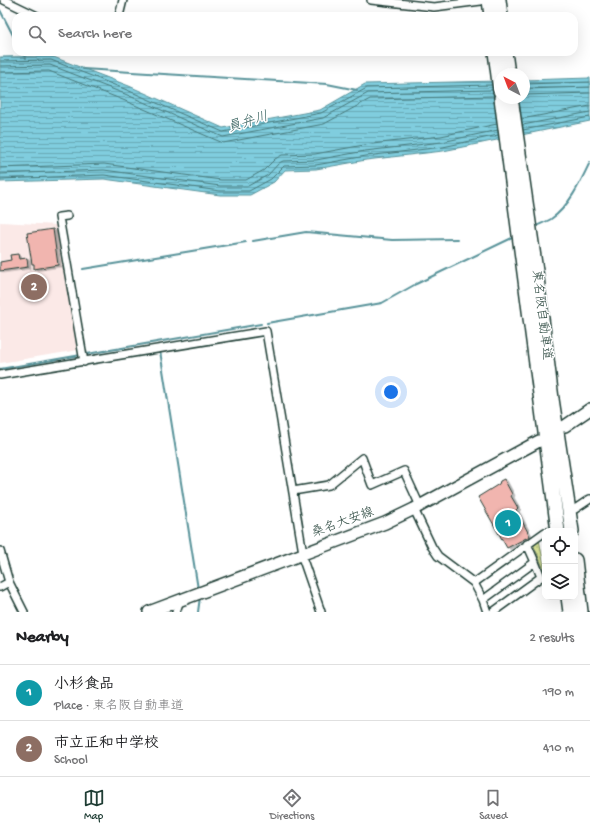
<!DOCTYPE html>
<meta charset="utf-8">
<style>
:root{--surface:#fff;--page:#f2f2f2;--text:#202124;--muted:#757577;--line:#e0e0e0;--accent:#1f3d34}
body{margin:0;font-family:"Gochi Hand","Klee One",sans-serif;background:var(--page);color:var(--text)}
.controls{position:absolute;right:12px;bottom:12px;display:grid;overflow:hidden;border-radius:8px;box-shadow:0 4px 16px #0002}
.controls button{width:36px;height:36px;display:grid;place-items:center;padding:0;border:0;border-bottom:1px solid var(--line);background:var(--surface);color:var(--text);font:20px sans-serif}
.compass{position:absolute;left:494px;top:68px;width:36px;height:36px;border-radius:50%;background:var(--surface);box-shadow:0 4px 16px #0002;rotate:318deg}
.you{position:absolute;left:391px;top:392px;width:14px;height:14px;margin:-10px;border:3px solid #fff;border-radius:50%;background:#1a73e8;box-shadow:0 0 0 6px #1a73e833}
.badge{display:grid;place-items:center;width:26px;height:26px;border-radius:50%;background:var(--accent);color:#fff;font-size:13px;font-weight:700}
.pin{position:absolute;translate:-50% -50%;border:2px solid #fff;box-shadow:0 1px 4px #0006}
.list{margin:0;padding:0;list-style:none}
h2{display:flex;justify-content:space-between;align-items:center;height:52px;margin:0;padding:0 16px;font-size:17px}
h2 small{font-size:13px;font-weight:400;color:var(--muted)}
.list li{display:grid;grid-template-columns:26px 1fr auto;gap:12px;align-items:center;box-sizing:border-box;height:56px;padding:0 16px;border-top:1px solid var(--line)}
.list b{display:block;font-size:15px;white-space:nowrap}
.list p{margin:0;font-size:13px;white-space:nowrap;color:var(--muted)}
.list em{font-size:13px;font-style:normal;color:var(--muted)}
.icon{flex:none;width:22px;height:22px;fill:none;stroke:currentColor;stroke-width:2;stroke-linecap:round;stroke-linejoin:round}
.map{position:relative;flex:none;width:590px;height:612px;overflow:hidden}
.search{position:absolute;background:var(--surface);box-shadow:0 4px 16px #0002;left:12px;right:12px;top:12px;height:44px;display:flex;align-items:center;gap:10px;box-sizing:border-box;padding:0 14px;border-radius:12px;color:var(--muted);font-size:15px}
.sheet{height:164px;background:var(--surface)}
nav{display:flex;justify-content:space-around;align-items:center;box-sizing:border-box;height:56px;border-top:1px solid var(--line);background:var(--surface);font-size:11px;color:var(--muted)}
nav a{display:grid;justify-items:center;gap:2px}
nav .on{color:var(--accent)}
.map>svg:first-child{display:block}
</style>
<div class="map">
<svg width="590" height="612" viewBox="0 0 590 612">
<defs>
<pattern id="grass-dots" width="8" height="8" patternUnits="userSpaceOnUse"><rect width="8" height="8" fill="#d8e396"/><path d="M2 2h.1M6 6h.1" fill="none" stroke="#b9c482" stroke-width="1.8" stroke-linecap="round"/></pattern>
<pattern id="water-rules" width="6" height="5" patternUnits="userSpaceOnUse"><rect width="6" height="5" fill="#80cdde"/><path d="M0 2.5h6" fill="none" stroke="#68a8b5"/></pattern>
<filter id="shadow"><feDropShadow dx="3" dy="1.5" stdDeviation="0" flood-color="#0004"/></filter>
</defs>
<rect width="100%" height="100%" fill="#fff"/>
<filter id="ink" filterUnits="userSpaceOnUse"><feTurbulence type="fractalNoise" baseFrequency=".025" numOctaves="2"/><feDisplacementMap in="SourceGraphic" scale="8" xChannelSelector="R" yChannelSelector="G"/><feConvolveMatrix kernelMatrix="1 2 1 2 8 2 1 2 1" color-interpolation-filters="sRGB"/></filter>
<g filter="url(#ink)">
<path fill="#fbe9e7" d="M0,222L57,225L79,350L0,363Z"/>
<path fill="url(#grass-dots)" stroke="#7c9065" d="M539,539L545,572L533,544Z"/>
<path fill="url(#water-rules)" stroke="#59939a" d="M51,56L129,86L223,128L320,110L365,84L500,81V98H524V80L590,78V121L443,151L366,160L316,169L285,170L274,182L250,195H220L104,179L0,182V57Z"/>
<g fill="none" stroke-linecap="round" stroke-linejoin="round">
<path stroke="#467778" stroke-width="1" d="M0,61L51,60L127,90L223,132L321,113L367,88L492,85
M0,66L50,65L125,94L223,137L323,118L368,93L492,90
M0,72L49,71L123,100L223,143L324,124L370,99L494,96
M524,84L590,82
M524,89L590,87
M524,95L590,93
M522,119L590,106
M523,125L590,112
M523,130L590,117
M0,168L104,164L221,180H246L264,170L275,159L282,155L315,154L364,145L441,136L497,124
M0,174L104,170L220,186H248L268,175L279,163L283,161L316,160L365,151L442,142L498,130
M0,179L104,175L220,191H249L271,179L284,166L316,165L366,156L443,147L498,135"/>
<path stroke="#59939a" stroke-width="2" d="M0,10L16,41
M23,52L26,58
M83,69L327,84L357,90
M534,227C540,224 546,222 551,219C569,207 581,181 590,162
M253,241L306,232L392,240L457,239
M83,269L246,242
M267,323L382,303L416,284L514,237
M160,351L198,589
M0,369L261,324
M198,612L200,597"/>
</g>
<path fill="#f1b5af" stroke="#1f3d34" filter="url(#shadow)" d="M53,229L58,265L34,269V264H32L27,233Z
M18,254L19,259L27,258L28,267L0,271V262L11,260L10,255Z
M504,479L512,494L511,496L518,508L516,510L530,536L507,548L478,497L499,484L500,481Z"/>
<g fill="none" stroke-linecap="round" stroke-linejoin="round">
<path stroke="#d2d8d6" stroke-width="7" stroke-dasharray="7 3.5" stroke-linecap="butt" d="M548,530L557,523"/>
<defs>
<path id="street" d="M4,0L37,16
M371,0L434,7L481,1
M119,16L123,0
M67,216L59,217L84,362
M0,375L266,331L303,553
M293,491L329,485L362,458L372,485L404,471L420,506
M414,509L432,547L438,556L474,583L483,600L487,612
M575,509L590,499
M0,551L9,582L24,612
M301,554L321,612
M474,583L545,532
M0,587L9,582
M483,600L535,562L527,544
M176,612L180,600
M493,612L541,577L535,562"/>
<path id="primary" d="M565,426L590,409
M149,612L385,523L414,509L539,441"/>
<path id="highway" d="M489,0L491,16
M499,0L501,16
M495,52L500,91
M505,52L508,74
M501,98L558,531
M511,98L537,278L552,399L572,531
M575,560L581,612
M568,597L570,612"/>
</defs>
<use href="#street" stroke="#1f3d34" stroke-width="10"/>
<use href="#primary" stroke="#1f3d34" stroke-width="14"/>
<use href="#highway" stroke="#1f3d34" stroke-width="16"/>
<use href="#street" stroke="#fff" stroke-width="7"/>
<use href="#primary" stroke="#fff" stroke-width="11"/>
<use href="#highway" stroke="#fff" stroke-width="13"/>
</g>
</g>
<g text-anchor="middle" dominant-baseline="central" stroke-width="3" stroke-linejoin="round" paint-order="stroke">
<g font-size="13" fill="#1f3d34" stroke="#fff">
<text transform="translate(541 315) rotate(83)">東名阪自動車道</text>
<text transform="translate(343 523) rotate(-20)">桑名大安線</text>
</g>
<g font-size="14" font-style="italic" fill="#37615e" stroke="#fff">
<text transform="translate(248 123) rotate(-17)">員弁川</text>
</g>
</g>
</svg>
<div class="controls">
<button><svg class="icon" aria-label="locate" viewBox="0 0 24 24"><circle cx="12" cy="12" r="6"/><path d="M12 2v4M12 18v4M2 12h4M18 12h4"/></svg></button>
<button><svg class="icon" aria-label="layers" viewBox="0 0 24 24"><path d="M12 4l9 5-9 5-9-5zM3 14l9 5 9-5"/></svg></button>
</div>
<svg class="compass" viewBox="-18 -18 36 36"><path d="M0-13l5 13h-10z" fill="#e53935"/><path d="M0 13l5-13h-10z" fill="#757577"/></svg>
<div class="you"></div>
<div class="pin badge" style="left:508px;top:523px;background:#0f9aa8">1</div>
<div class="pin badge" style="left:34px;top:287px;background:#8d6e63">2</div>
<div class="search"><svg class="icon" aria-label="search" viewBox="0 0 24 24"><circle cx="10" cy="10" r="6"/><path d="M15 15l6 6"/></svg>Search here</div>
</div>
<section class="sheet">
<h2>Nearby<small>2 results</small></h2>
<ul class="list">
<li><span class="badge" style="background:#0f9aa8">1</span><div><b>小杉食品</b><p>Place · 東名阪自動車道</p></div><em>190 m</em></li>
<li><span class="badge" style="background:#8d6e63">2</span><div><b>市立正和中学校</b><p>School</p></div><em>410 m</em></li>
</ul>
</section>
<nav>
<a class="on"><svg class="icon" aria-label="map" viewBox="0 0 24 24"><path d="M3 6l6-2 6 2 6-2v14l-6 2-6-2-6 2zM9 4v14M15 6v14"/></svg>Map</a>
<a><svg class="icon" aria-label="directions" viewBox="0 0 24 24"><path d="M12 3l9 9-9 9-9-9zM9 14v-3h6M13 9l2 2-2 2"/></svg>Directions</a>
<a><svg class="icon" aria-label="saved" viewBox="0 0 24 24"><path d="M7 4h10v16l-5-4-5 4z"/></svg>Saved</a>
</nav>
